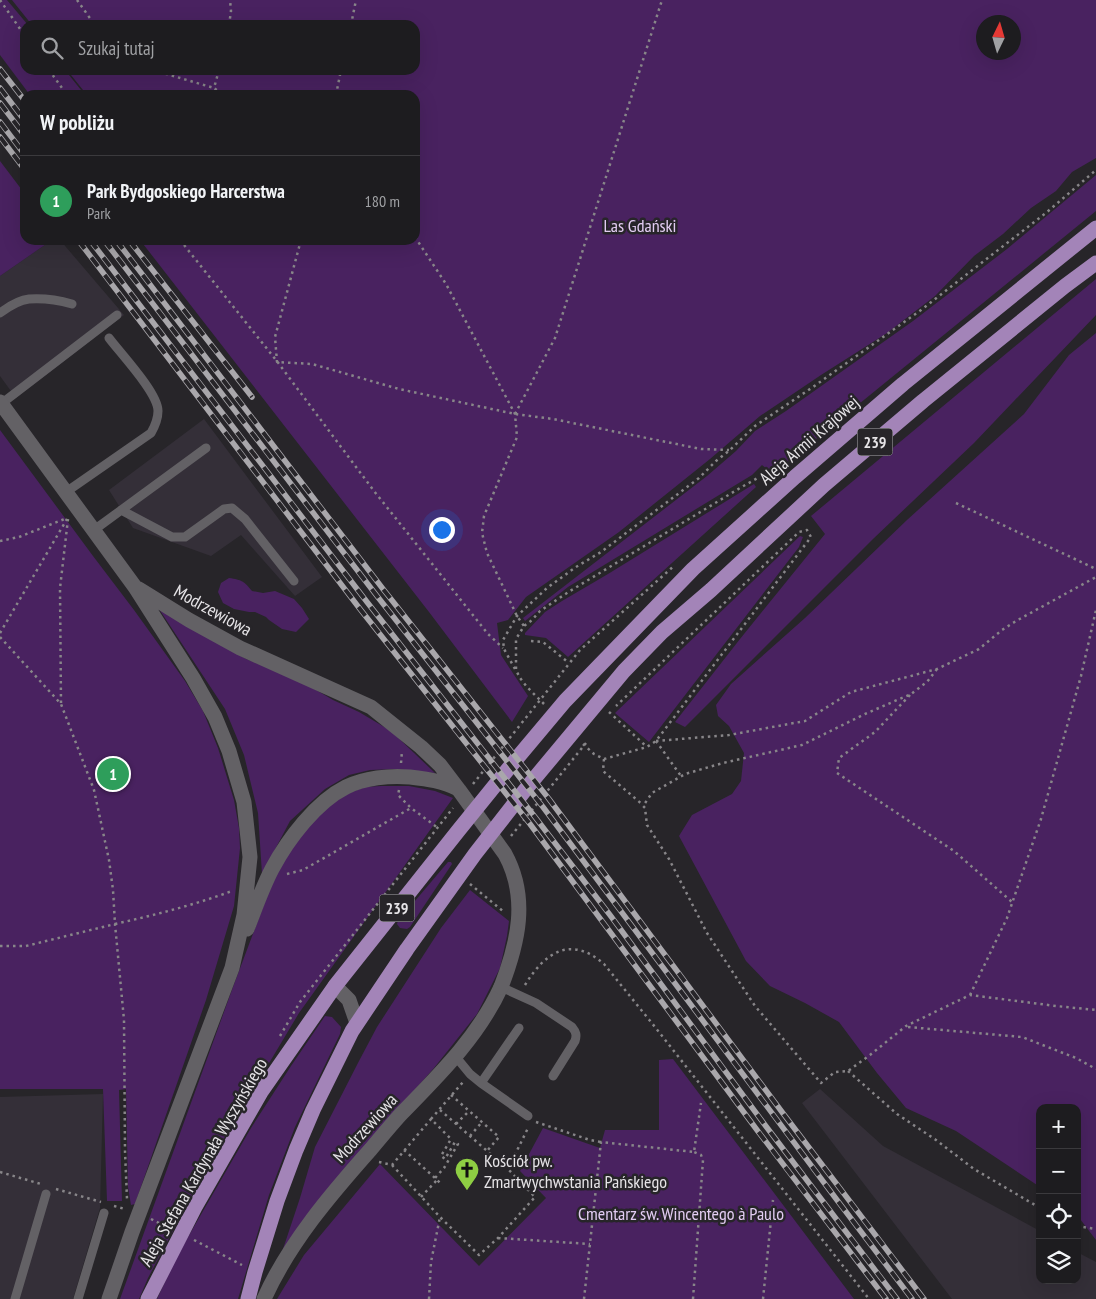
<!DOCTYPE html>
<html lang="pl">
<meta charset="utf-8">
<style>
:root{--surface:#1d1c1f;--page:#2a292c;--text:#f1f3f6;--muted:#a0a1a4;--line:#3b3a3d;--accent:#db2777}
body{margin:0;font-family:"PT Sans Narrow",sans-serif;background:var(--page);color:var(--text)}
.controls{position:absolute;right:15px;bottom:15px;display:grid;overflow:hidden;border-radius:10px;box-shadow:0 5px 20px #0002}
.controls button{width:45px;height:45px;display:grid;place-items:center;padding:0;border:0;border-bottom:1px solid var(--line);background:var(--surface);color:var(--text);font:25px sans-serif}
.compass{position:absolute;left:976px;top:15px;width:45px;height:45px;border-radius:50%;background:var(--surface);box-shadow:0 5px 20px #0002;rotate:5deg}
.you{position:absolute;left:441px;top:529px;width:18px;height:18px;margin:-12px;border:4px solid #fff;border-radius:50%;background:#1a73e8;box-shadow:0 0 0 8px #1a73e833}
.badge{display:grid;place-items:center;width:32px;height:32px;border-radius:50%;background:var(--accent);color:#fff;font-size:16px;font-weight:700}
.pin{position:absolute;translate:-50% -50%;border:2px solid #fff;box-shadow:0 1px 5px #0006}
.list{margin:0;padding:0;list-style:none}
h2{display:flex;justify-content:space-between;align-items:center;height:65px;margin:0;padding:0 20px;font-size:21px}
h2 small{font-size:16px;font-weight:400;color:var(--muted)}
.list li{display:grid;grid-template-columns:32px 1fr auto;gap:15px;align-items:center;box-sizing:border-box;height:90px;padding:0 20px;border-top:1px solid var(--line)}
.list b{display:block;font-size:19px;white-space:nowrap}
.list p{margin:0;font-size:16px;white-space:nowrap;color:var(--muted)}
.list em{font-size:16px;font-style:normal;color:var(--muted)}
.icon{flex:none;width:28px;height:28px;fill:none;stroke:currentColor;stroke-width:2;stroke-linecap:round;stroke-linejoin:round}
.map{position:relative;flex:none;width:1096px;height:1299px;overflow:hidden}
.search{position:absolute;background:var(--surface);box-shadow:0 5px 20px #0002;left:20px;top:20px;width:400px;height:55px;display:flex;align-items:center;gap:12px;box-sizing:border-box;padding:0 18px;border-radius:15px;color:var(--muted);font-size:19px}
.panel{position:absolute;background:var(--surface);box-shadow:0 5px 20px #0002;left:20px;top:90px;width:400px;height:155px;border-radius:15px}
.map>svg:first-child{display:block}
</style>
<div class="map">
<svg width="1096" height="1299" viewBox="0 0 1096 1299">
<rect width="100%" height="100%" fill="#272529"/>
<path fill="#342f38" d="M52,240H60L124,315L16,398L0,376V276Z
M204,419L322,577L295,596L241,535L211,556L133,528L109,490Z
M820,1089L883,1146L1040,1231V1280H1077V1252L1096,1262V1299H952L802,1103Z
M103,1094L100,1208L73,1299H0V1097Z"/>
<path fill="#492260" fill-rule="evenodd" d="M0,0H7L28,25H25V70H65L85,95H30L0,55Z
M12,0H1096V158L1072,172L1056,191L1031,208L1003,234L974,256L935,296L887,333L821,375L760,416L710,459L619,532L526,597L508,620L497,623L501,655L528,696L512,722L429,612L140,240H415V95H87L67,70H415V25H32ZM984,22H1014V52H984Z
M0,161L25,194V240H52L0,276Z
M1096,175V211L773,474L762,465L752,475L568,587L525,621L523,618L707,476L736,451L755,431L786,411L913,321L1007,249Z
M1096,279V315L974,443L873,539L685,727L675,722L740,639L825,534L811,516Z
M1096,333V1240L1077,1215V1108H1040V1187L956,1131L906,1108L877,1073L839,1022L805,1003L770,986L746,961L679,836L692,815L732,794L741,781L744,753L729,726L718,716L716,705L731,684L805,618L907,520L1024,414L1069,355Z
M0,430L93,556L134,610L185,681L203,711L218,748L234,800L239,828L240,848L234,906L206,1000L135,1204L131,1205L128,1187L126,1089L119,1090L122,1201H107L103,1089H0Z
M754,484L756,487L568,657L546,638L525,635V633L545,612L562,601L608,574Z
M800,536L803,537L799,547L649,742L615,713Z
M229,578C242,580 244,581 252,591L263,593L275,591L294,599L302,608L309,619L296,632L282,629L269,620L266,617L255,612H249L234,609L223,603L218,592L221,583Z
M159,609L246,659L296,678L333,700L359,712L391,731L435,773L396,769L370,770L349,775L325,789L290,821L262,874L258,813L244,755L225,709Z
M381,786H409L435,791L453,798L299,1013L208,1165L148,1278L139,1299H120L233,987L277,870L312,821L336,801L349,793L365,787Z
M448,862H451L452,864L410,927L407,929L400,928L397,924L398,921Z
M470,890L509,921L507,936L500,968L477,1014L434,1068L368,1143L281,1255L300,1198L315,1147L359,1061L377,1027L441,928Z
M325,1016L332,1017L341,1027L340,1034L295,1127L269,1195L238,1299H157L177,1256L251,1128L291,1066Z
M673,1059L854,1299H277L304,1255L380,1164L479,1266L546,1198L520,1171L543,1128L600,1148L605,1130H659V1060Z"/>
<g fill="none" stroke-linecap="round" stroke-linejoin="round">
<path stroke="#888689" stroke-width="2.5" stroke-dasharray="2.5 4" stroke-linecap="butt" d="M0,0L25,36
M77,0L92,21L97,25
M229,25L231,11L230,0
M351,25L356,0
M49,70L67,95
M153,70L214,88
M219,70L214,88L224,95
M336,95L341,70
M415,237L446,284L515,414L517,437L484,516L482,533L487,553L517,616L524,626
M180,240L276,360L374,491L488,634L503,648
M301,240L275,337L277,362L312,364L399,389L515,414L553,419L701,449L729,450
M515,414L555,338L662,0
M956,503L1096,569
M0,541L19,537L67,518
M0,633L67,519
M0,637L61,704L94,790L109,860L113,890L115,924C155,915 194,905 232,891
M531,641L543,642L569,663
M515,669L504,649L503,640L517,616L547,588L576,567L601,552L699,478L716,461L730,450L755,426L813,387L921,310L1047,212L1096,170
M937,669L927,682L911,694L865,714L802,745L723,763L685,774L652,793L643,806L645,808L647,825L669,859L707,933L755,1006L821,1083L835,1072L848,1071L870,1055L906,1026L970,995L1056,1006L1096,1010
M910,695L875,732L839,758L837,773L954,851L1012,902
M61,703L60,588L68,519
M544,704L527,687L520,678L516,670V639L524,626L532,620L540,611L570,591L740,488L761,476L767,481
M609,712L647,747
M656,741L729,735L805,721L851,692L937,669L979,649L1002,630L1016,621L1096,577
M656,741L681,776
M583,744L594,754L604,759L647,747L656,741L811,537L807,530L799,532L616,706
M604,759L603,771L643,805
M401,763L402,751
M473,784L580,650L675,565
M399,790L398,795L411,808L438,828
M511,836L586,743
M287,874L303,870L411,808
M470,884L504,912
M0,946H26L115,924L124,1020L125,1151L127,1199
M525,985C545,952 571,935 604,964L655,1027L869,1299
M970,995L1007,918L1041,819L1081,676L1096,610
M908,1027L1022,1037L1076,1058L1096,1069
M280,1036L300,1002L453,808
M848,1071L897,1114L936,1140L974,1169L1040,1208
M451,1095L499,1137L487,1151
M440,1110L508,1169
M431,1119L463,1082
M536,1122L590,1140L601,1142
M456,1124L469,1111
M470,1136L482,1122
M404,1150L435,1178
M379,1162L392,1165L431,1119L451,1139L441,1156L445,1159L455,1142L458,1144L444,1168L435,1178L440,1183
M392,1165L440,1217L479,1255L498,1238L535,1197L508,1169L528,1128
M0,1172L41,1184
M56,1189L101,1202
M421,1197L437,1180
M114,1206L125,1209
M151,1219L169,1228
M1077,1226L1096,1229
M498,1238L590,1244
M194,1240L242,1265
M429,1299L431,1262L440,1217
M584,1299L601,1142L694,1152L701,1103
M693,1299L703,1160L701,1155L694,1152
M763,1299L773,1200"/>
<path stroke="#636165" stroke-width="9" d="M0,313C8,307 19,300 29,299C43,298 58,300 72,304
M1,404L117,315
M66,492L151,433C155,426 158,419 158,411C158,393 121,354 109,338
M121,510L172,537H185L224,509L232,508L245,519L294,581
M94,530L206,448
M501,987L536,1003L572,1027C576,1032 577,1035 575,1041L553,1076
M456,1057L470,1074L481,1083L519,1028
M481,1083L528,1116
M15,1299L46,1194
M78,1299L104,1213"/>
<path stroke="#636165" stroke-width="15" d="M335,986L349,1000L357,1023
M264,1299C289,1243 331,1194 371,1149C381,1137 391,1125 401,1114C439,1075 478,1037 501,987"/>
<path stroke="#636165" stroke-width="15" d="M0,402L135,587L193,678L215,717L229,751L244,802L250,857L244,915L232,968L132,1232L109,1299
M139,589L189,620L240,648L371,707L421,747L440,765L459,790L505,854C529,898 518,943 501,987
M247,929C255,909 262,888 272,869C288,839 316,802 346,787C364,778 390,775 410,777C427,779 443,781 458,789"/>
<path stroke="#a384b8" stroke-width="15" d="M148,1299L195,1207L261,1092L335,986L458,831L513,763L565,701L693,569L795,477L903,384L1096,228
M248,1299L255,1272L277,1201L296,1150L313,1110L352,1031L407,949L475,854L529,785L624,671L662,632L711,590L824,485L923,401L1065,286L1096,263"/>
<defs>
<path id="rail" d="M0,69L25,101
M0,88L25,121
M0,103L25,136
M0,122L25,155
M0,137L25,170
M78,240L360,609L530,824L757,1130L886,1299
M90,240L367,602L535,817L610,915L765,1125L897,1299
M104,240L377,596L543,807L837,1200L912,1299
M116,240L383,589L549,799L782,1112L924,1299
M129,240L252,397"/>
</defs>
<use href="#rail" stroke="#a9a7ab" stroke-width="5.5"/>
<use href="#rail" stroke="#272529" stroke-width="4" stroke-dasharray="11" stroke-linecap="butt"/>
</g>
<defs>
<symbol id="church-pin" viewBox="-11 -11 22 30"><path d="M0 17L-7.5 6A9.5 9.5 0 1 1 7.5 6Z" fill="#8ece43" stroke="#272529"/><path d="M-1.2-6h2.4v3.5h3.3v2.4h-3.3V6h-2.4V-.1h-3.3v-2.4h3.3Z" fill="#111"/></symbol>
</defs>
<g fill-rule="evenodd">
<use href="#church-pin" x="453" y="1156" width="28" height="38"/>
</g>
<g text-anchor="middle" dominant-baseline="central" stroke-width="5" stroke-linejoin="round" paint-order="stroke">
<g fill="#272529" stroke="#adabae" stroke-width="1">
<rect x="857.5" y="428.5" width="35" height="27" rx="4"/>
<rect x="379.5" y="894.5" width="35" height="27" rx="4"/>
</g>
<g font-size="16" font-weight="bold" fill="#e6e4e7">
<text x="875" y="442">239</text>
<text x="397" y="908">239</text>
</g>
<g font-size="18" fill="#e2ccf2" stroke="#272529">
<text x="640" y="225">Las Gdański</text>
<text x="681" y="1213">Cmentarz św. Wincentego à Paulo</text>
</g>
<g font-size="18" fill="#e6e4e7" stroke="#272529">
<text transform="translate(809 440) rotate(-41)">Aleja Armii Krajowej</text>
<text transform="translate(213 610) rotate(29)">Modrzewiowa</text>
<text transform="translate(365 1128) rotate(-48)">Modrzewiowa</text>
<text transform="translate(203 1162) rotate(-60)">Aleja Stefana Kardynała Wyszyńskiego</text>
</g>
<g font-size="18" fill="#e6e4e7" stroke="#272529" text-anchor="start">
<text x="484" y="1160">Kościół pw.<tspan x="484" dy="21">Zmartwychwstania Pańskiego</tspan></text>
</g>
</g>
</svg>
<div class="controls">
<button>+</button>
<button>−</button>
<button><svg class="icon" aria-label="locate" viewBox="0 0 24 24"><circle cx="12" cy="12" r="6"/><path d="M12 2v4M12 18v4M2 12h4M18 12h4"/></svg></button>
<button><svg class="icon" aria-label="layers" viewBox="0 0 24 24"><path d="M12 4l9 5-9 5-9-5zM3 14l9 5 9-5"/></svg></button>
</div>
<svg class="compass" viewBox="-18 -18 36 36"><path d="M0-13l5 13h-10z" fill="#e53935"/><path d="M0 13l5-13h-10z" fill="#a0a1a4"/></svg>
<div class="you"></div>
<div class="pin badge" style="left:113px;top:774px;background:#2e9e5b">1</div>
<div class="search"><svg class="icon" aria-label="search" viewBox="0 0 24 24"><circle cx="10" cy="10" r="6"/><path d="M15 15l6 6"/></svg>Szukaj tutaj</div>
<section class="panel">
<h2>W pobliżu<small></small></h2>
<ul class="list">
<li><span class="badge" style="background:#2e9e5b">1</span><div><b>Park Bydgoskiego Harcerstwa</b><p>Park</p></div><em>180 m</em></li>
</ul>
</section>
</div>
